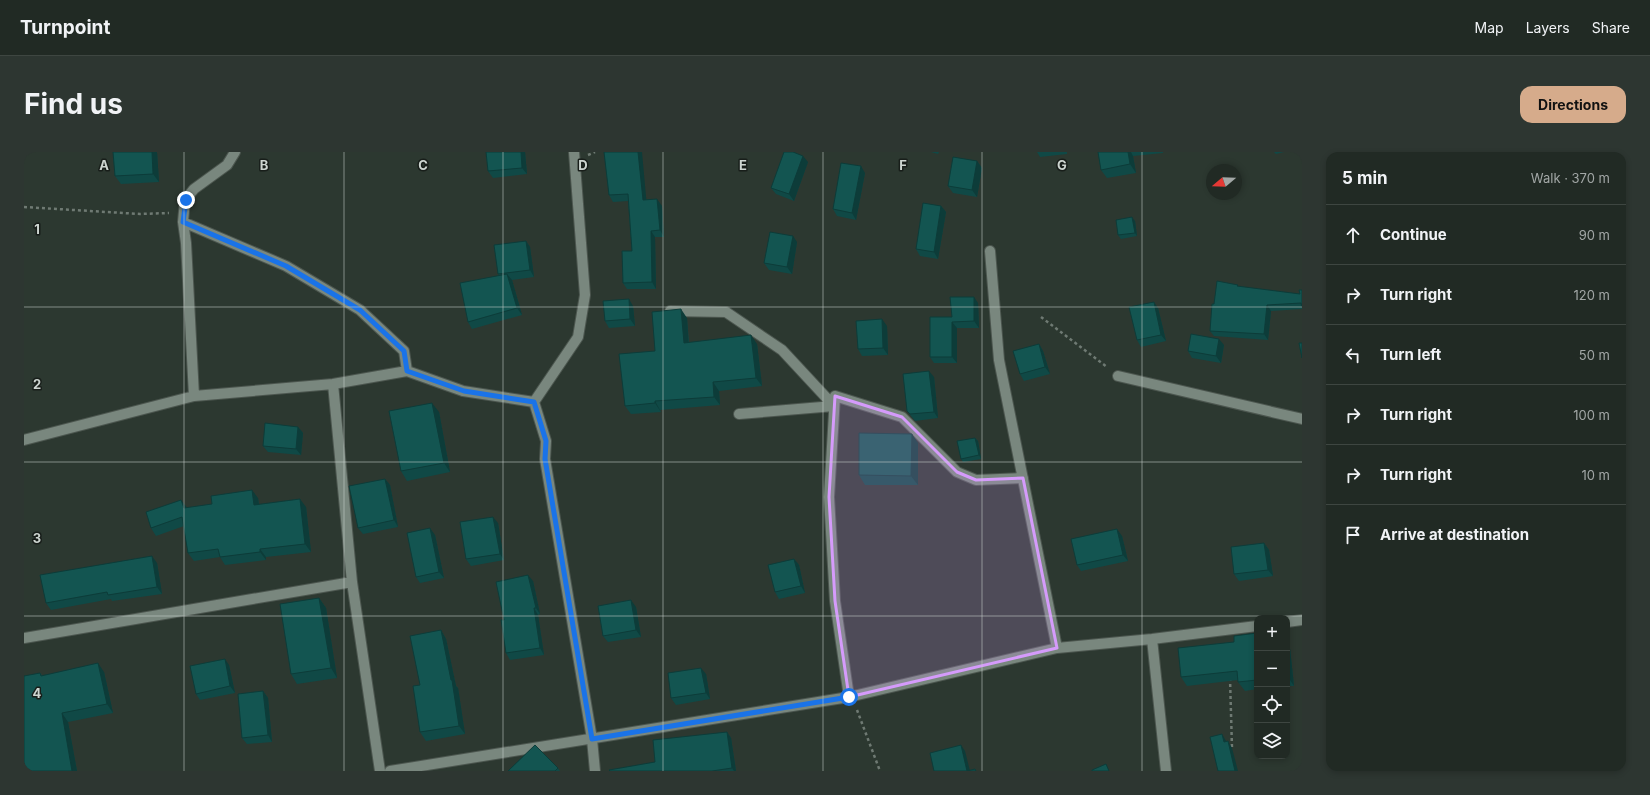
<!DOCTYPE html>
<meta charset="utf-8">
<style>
:root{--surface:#212a24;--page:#2d3631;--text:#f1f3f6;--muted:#a2a7a6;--line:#3e4641;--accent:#d6ab8b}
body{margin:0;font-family:Inter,sans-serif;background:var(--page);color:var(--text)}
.controls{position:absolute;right:12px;bottom:12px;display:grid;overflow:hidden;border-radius:8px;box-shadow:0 2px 6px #0003}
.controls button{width:36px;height:36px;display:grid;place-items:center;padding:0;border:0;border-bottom:1px solid var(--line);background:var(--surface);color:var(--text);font:20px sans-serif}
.compass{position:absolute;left:1182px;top:12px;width:36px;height:36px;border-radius:50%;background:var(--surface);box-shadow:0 2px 6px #0003;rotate:251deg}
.stop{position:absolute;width:12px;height:12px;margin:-9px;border:3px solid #1a73e8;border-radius:50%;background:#fff}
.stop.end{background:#1a73e8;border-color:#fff;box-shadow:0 1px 4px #0008}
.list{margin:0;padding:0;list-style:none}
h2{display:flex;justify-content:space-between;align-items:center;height:52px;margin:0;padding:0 16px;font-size:17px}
h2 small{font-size:13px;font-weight:400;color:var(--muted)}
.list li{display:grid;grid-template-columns:26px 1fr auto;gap:12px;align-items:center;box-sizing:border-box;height:60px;padding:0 16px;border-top:1px solid var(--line)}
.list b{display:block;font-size:15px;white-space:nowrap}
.list em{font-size:13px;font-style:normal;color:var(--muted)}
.icon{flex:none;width:22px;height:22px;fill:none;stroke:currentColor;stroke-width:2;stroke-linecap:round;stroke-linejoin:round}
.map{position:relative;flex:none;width:1278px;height:619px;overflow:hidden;border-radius:12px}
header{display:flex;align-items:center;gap:24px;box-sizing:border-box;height:56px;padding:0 20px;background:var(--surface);border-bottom:1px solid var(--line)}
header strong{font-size:19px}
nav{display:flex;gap:22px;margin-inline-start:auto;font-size:14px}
.intro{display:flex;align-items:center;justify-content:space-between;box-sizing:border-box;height:96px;padding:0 24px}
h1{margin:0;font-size:28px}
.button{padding:10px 18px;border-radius:12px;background:var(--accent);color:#111;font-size:14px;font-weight:700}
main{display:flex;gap:24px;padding:0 24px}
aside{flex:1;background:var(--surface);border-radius:12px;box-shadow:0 2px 6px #0003}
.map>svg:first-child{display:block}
</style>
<header>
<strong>Turnpoint</strong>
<nav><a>Map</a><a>Layers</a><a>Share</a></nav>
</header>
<div class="intro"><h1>Find us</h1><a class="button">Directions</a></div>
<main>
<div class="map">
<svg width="1278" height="619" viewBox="0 0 1278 619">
<rect width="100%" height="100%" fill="#2c3830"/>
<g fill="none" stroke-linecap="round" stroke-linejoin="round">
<defs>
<path id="street" d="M550,0L561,143L554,185L510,250L522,289L521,307L568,587L571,619
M159,70L262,114L336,158L380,199L383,219
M966,99L975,208L1033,496
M646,159L702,160L758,198L810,254
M1094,224L1278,267
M309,232L328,430L356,619
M170,244L162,91L159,70L161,48L170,37L203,13L211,0
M715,262L810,254
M0,288L170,244L309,232L383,219L439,239L510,250
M1263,470L1278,468
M0,486L328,430
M1128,487L1142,619
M825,545L811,449L805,345L811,244L878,265L933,320L952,328L999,326
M366,619L825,545L1033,496L1128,487L1233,474"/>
</defs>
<use href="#street" stroke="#4c564f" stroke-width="12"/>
<path stroke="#6f7a73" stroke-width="2.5" stroke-dasharray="3 3" stroke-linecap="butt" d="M564,3L571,0
M0,55L116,62L145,61
M1017,165L1083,215
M1206,526L1208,596
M833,558L856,619"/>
<use href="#street" stroke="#79877e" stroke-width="10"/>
</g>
<path fill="#104946" d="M89,0H133L135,30L97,32L91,24Z
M501,0L503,22L469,26L464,19Z
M580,0L623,48L638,54L640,85H631L632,137H603L599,131L608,99L604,49L589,50L585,43Z
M907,0H915L914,2Z
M1013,0H1043V2L1016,5Z
M1074,0H1139V1L1109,4L1112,21L1083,26L1077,18Z
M1250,0H1260L1252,2Z
M953,9L958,16L953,45L929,41L924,34Z
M784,10L770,49L752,42L747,36Z
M841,21L832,68L813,64L809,57Z
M917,54L922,60L914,107L896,104L892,97Z
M1111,69L1113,84L1097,87L1094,83Z
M502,89L506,95L510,125L488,128L498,163L448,177L444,170L475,123L474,122Z
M773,90L768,122L745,118L740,111Z
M1215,135L1276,142L1278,138V157L1247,159L1244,188L1190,184L1186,179Z
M954,151L955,176H933V211H910L906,205L928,165Z
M609,154L611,174L585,176L581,169Z
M1134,156L1142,189L1117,195L1113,188Z
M663,166L665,190L733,192L738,234L695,239L696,253L636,258L637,260L607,262L601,254L631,199Z
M863,174L864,203L838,204L834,197Z
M1015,192L1019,199L1026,222L1000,229L996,222Z
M1200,193L1197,211L1168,206L1164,199Z
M910,225L914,266L891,269L883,259Z
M415,260L426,320L383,329L377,319Z
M274,275L279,281L277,303L244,300L239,294Z
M951,286L954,289L957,307L939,310L937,307Z
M894,291V333H841L835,323Z
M361,327L366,333L374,375L339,382L334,376Z
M234,346L235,352L282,355L287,400L242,405V408L201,413L196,405L170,409L164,401L160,374L132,384L127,376L157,348L163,356Z
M474,371L480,408L447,414L442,407Z
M411,383L420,426L396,431L392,425Z
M1098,384L1104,409L1057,419L1053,413Z
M1240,391L1245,398L1249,424L1215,429L1210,422Z
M770,407L775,413L781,441L755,447L751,440Z
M133,411L138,442L88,449L87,447L27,458L22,451Z
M509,429L516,462L514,463L520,503L486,508L482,501L480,468Z
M295,446L302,456L313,526L273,532L267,522Z
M612,455L617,485L584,490L579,484Z
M417,478L422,487L432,534L434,536L441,582L402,589L396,580V533Z
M1233,481V537L1221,539L1214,530V528L1163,534L1157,525L1210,490Z
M1263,485L1265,487L1270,534H1263Z
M205,513L211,541L176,548L172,542Z
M80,520L89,561L44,570L53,619H0L16,521L18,523Z
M682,522L686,547L652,553L647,546Z
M239,539L244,546L248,590L223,592L218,586Z
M703,580L707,586L712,619H586L631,610Z
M534,616L536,619H484Z"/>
<path fill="#0d3c39" d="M128,0H133L135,30L129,22Z
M497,0H501L503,22L498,16Z
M614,0H618L623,55L619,48Z
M1104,0H1107L1109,4L1112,21L1106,12Z
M779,4L784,10L770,49L765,42Z
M953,9L958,16L953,45L948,38Z
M837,14L841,21L832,68L828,61Z
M633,47L638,54L640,85L636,78Z
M917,54L922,60L914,107L910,100Z
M1108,65L1111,69L1113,84L1111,81Z
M627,79L631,85L632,137L628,130Z
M769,84L773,90L768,122L763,115Z
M502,89L506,95L510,125L506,118Z
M483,122L488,128L498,163L493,156Z
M950,145L954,151L955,176L950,169Z
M605,147L609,154L611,174L606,167Z
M1130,150L1134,156L1142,189L1137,183Z
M1243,153L1247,159L1244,188L1240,182Z
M657,157L663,166L665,199L660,191Z
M858,167L863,174L864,203L859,196Z
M928,170L933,176V211L928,205Z
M727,183L733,192L738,234L732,226Z
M1195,187L1200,193L1197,211L1192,204Z
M1015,192L1019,199L1026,222L1021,215Z
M905,219L910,225L914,266L910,260Z
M689,230L695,239L696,253L690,245Z
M631,249L636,258L637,260L631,251Z
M408,251L415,260L426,320L420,311Z
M274,275L279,281L277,303L272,297Z
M888,282L894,291V333L887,324Z
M951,286L954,289L957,307L955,303Z
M361,327L366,333L374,375L370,368Z
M228,338L234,346L236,361L230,353Z
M276,347L282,355L287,400L281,392Z
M157,348L163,356H160Z
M469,365L474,371L480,408L476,402Z
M406,376L411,383L420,426L415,420Z
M1093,377L1098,384L1104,409L1099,403Z
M1240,391L1245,398L1249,424L1244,418Z
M236,397L242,405V408L236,400Z
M128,404L133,411L138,442L133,435Z
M770,407L775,413L781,441L777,434Z
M504,423L509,429L516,462L512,456Z
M295,446L302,456L313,526L307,516Z
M607,448L612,455L617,485L612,478Z
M510,456L514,463L520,503L516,496Z
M417,478L422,487L432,534L434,536L441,582L435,574Z
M1263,485L1265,487L1270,534L1264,525Z
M201,507L205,513L211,541L206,534Z
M74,511L80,520L89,561L83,552Z
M677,516L682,522L686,547L682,541Z
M239,539L244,546L248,590L244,583Z
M38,561L44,570L53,619H48Z
M703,580L707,586L712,619H710L708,616Z
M1198,582L1202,589L1205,597L1200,590Z
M1204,589L1208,596L1214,619H1211Z
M937,593L941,599L946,619H943Z"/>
<path fill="#135551" stroke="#0d3c39" d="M89,0H128L129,22L91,24Z
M462,0H497L498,16L464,19Z
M580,0H614L619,48L633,47L636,78L627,79L628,130L599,131L598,99H608L604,42L585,43Z
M760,0H769L779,4L765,42L747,36Z
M1074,0H1104L1106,12L1077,18Z
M929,5L953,9L948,38L924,34Z
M817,11L837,14L828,61L809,57Z
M899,51L917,54L910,100L892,97Z
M1108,65L1111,81L1094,83L1092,68Z
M746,80L769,84L763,115L740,111Z
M502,89L506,118L474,122L470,93Z
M483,122L493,156L444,170L436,131Z
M1193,129L1214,133L1213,134L1276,142L1275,138H1278V155L1277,151L1243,153L1240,182L1186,179L1188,152H1190Z
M926,145H950V169L928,170V205H906V165H928Z
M605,147L606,167L581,169L579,149Z
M1130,150L1137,183L1113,188L1105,155Z
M657,157L660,191L727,183L732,226L689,230L690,245L631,249V251L601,254L595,202L631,199L628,160Z
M858,167L859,196L834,197L832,169Z
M1167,182L1195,187L1192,204L1164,199Z
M1275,191H1278V206Z
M1015,192L1021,215L996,222L989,199Z
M905,219L910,260L886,262L883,259L879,222Z
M408,251L420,311L377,319L365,259Z
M241,271L274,275L272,297L239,294Z
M835,281L888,282L887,324L835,323Z
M951,286L955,303L937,307L933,289Z
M361,327L370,368L334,376L325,334Z
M228,338L230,353L276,347L281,392L236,397V400L196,405L194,397L164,401L158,365L127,376L122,360L157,348L160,356L188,352L187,344Z
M469,365L476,402L442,407L436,370Z
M406,376L415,420L392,425L383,381Z
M1093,377L1099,403L1053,413L1047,387Z
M1240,391L1244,418L1210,422L1207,395Z
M128,404L133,435L84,443L83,440L22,451L16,423Z
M770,407L777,434L751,440L744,413Z
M504,423L512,456H510L516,496L482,501L477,468H480L472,430Z
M295,446L307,516L267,522L256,452Z
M607,448L612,478L579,484L574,454Z
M417,478L427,528H428L435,574L396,580L389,534L396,533L386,484Z
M1233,481V528L1214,530L1213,519L1157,525L1154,496L1210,490V484Z
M201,507L206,534L172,542L166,514Z
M74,511L83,552L38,561L48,619H0V524L16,521L17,524Z
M677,516L682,541L647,546L644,521Z
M239,539L244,583L218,586L214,542Z
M703,580L708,616L688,619H586L585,618L631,610L629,588Z
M1198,582L1200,590L1204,589L1211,619H1194L1186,585Z
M511,593L534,616L531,619H484Z
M937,593L943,619L951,617L952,619H910L906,601Z
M1082,612L1085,619H1068V618Z"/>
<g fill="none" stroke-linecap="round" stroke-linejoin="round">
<path stroke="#1a73e8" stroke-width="5" d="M162,48L159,70L262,114L336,158L380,199L383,219L440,239L510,250L522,289L521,307L568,587L825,545"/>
</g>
<path fill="#d59bfb" fill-opacity="0.2" stroke="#d59bfb" stroke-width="3" stroke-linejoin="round" d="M811,244L878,265L933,320L952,328L999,326L1033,496L825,545L811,449L805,345Z"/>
<path fill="none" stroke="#cdd5d0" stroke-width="1" stroke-opacity="0.55" d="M160,0V619M320,0V619M479,0V619M639,0V619M799,0V619M958,0V619M1118,0V619M0,155H1278M0,310H1278M0,464H1278"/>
<g font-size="13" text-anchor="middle" font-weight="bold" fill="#cdd5d0" stroke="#181e1a" stroke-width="3" stroke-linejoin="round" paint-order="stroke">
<text x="80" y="18">A</text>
<text x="240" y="18">B</text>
<text x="399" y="18">C</text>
<text x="559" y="18">D</text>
<text x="719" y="18">E</text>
<text x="879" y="18">F</text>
<text x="1038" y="18">G</text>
<text x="13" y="82">1</text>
<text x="13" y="237">2</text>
<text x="13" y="391">3</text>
<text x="13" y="546">4</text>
</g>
</svg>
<div class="controls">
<button>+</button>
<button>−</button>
<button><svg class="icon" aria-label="locate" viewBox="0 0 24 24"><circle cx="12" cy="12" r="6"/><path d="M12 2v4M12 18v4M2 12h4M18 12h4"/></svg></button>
<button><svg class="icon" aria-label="layers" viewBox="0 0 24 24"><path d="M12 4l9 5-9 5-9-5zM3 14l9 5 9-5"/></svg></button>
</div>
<svg class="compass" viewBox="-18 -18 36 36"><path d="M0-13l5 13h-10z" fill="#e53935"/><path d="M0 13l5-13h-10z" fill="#a2a7a6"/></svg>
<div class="stop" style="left:825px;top:545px"></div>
<div class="stop end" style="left:162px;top:48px"></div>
</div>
<aside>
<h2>5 min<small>Walk · 370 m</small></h2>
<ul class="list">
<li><svg class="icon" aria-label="ahead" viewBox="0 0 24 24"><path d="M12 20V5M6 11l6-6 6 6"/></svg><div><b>Continue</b></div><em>90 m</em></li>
<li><svg class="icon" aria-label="right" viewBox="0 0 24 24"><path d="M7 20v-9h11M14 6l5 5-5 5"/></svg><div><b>Turn right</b></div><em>120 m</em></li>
<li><svg class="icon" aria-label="left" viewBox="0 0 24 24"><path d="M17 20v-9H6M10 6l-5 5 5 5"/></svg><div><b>Turn left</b></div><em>50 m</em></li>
<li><svg class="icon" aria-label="right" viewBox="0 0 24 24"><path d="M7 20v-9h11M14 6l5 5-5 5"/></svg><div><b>Turn right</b></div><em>100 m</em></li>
<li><svg class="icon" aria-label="right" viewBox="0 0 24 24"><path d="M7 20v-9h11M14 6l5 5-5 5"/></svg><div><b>Turn right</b></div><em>10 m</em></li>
<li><svg class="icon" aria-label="arrive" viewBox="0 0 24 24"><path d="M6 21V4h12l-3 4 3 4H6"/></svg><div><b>Arrive at destination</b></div></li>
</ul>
</aside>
</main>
